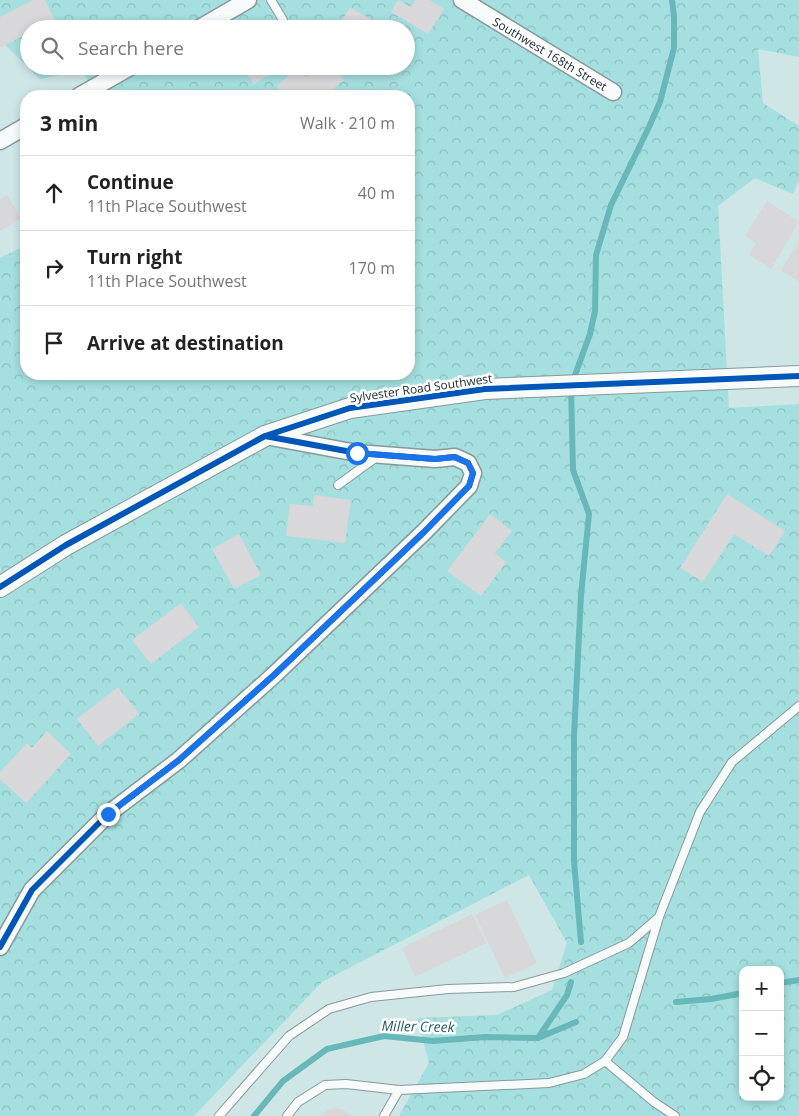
<!DOCTYPE html>
<meta charset="utf-8">
<style>
:root{--surface:#fff;--page:#f2f2f2;--text:#222;--muted:#767676;--line:#e0e0e0}
body{margin:0;font-family:"Open Sans",sans-serif;background:var(--page);color:var(--text)}
.controls{position:absolute;right:15px;bottom:15px;display:grid;overflow:hidden;border-radius:10px;box-shadow:0 2px 8px #0003}
.controls button{width:45px;height:45px;display:grid;place-items:center;padding:0;border:0;border-bottom:1px solid var(--line);background:var(--surface);color:var(--text);font:25px sans-serif}
.stop{position:absolute;width:15px;height:15px;margin:-11px;border:4px solid #1a73e8;border-radius:50%;background:#fff}
.stop.end{background:#1a73e8;border-color:#fff;box-shadow:0 1px 5px #0008}
.list{margin:0;padding:0;list-style:none}
h2{display:flex;justify-content:space-between;align-items:center;height:65px;margin:0;padding:0 20px;font-size:21px}
h2 small{font-size:16px;font-weight:400;color:var(--muted)}
.list li{display:grid;grid-template-columns:32px 1fr auto;gap:15px;align-items:center;box-sizing:border-box;height:75px;padding:0 20px;border-top:1px solid var(--line)}
.list b{display:block;font-size:19px;white-space:nowrap}
.list p{margin:0;font-size:16px;white-space:nowrap;color:var(--muted)}
.list em{font-size:16px;font-style:normal;color:var(--muted)}
.icon{flex:none;width:28px;height:28px;fill:none;stroke:currentColor;stroke-width:2;stroke-linecap:round;stroke-linejoin:round}
.map{position:relative;flex:none;width:799px;height:1116px;overflow:hidden}
.search{position:absolute;background:var(--surface);box-shadow:0 2px 8px #0003;left:20px;top:20px;width:395px;height:55px;display:flex;align-items:center;gap:12px;box-sizing:border-box;padding:0 18px;border-radius:28px;color:var(--muted);font-size:19px}
.panel{position:absolute;background:var(--surface);box-shadow:0 2px 8px #0003;left:20px;top:90px;width:395px;height:290px;border-radius:20px}
.map>svg:first-child{display:block}
</style>
<div class="map">
<svg width="799" height="1116" viewBox="0 0 799 1116">
<defs>
<pattern id="forest-crowns" width="20" height="18" patternUnits="userSpaceOnUse" patternTransform="scale(1.25)"><rect width="20" height="18" fill="#a5dfdf"/><path d="M2 6a3 3 0 1 1 6 0M12 15a3 3 0 1 1 6 0" fill="none" stroke="#8dc0c0"/></pattern>
</defs>
<rect width="100%" height="100%" fill="#cfe6e6"/>
<path fill="url(#forest-crowns)" fill-rule="evenodd" d="M0,0H799V57L758,49L763,103L799,126V180L793,194L755,178L718,206L729,408L799,404V1116H399L429,1063L417,1018L497,1015L552,990L567,943L529,875L322,982L194,1116H0V258L26,245V374H409V96H97L82,71L40,79L0,40ZM29,29H406V66H29ZM743,970H780V1097H743Z"/>
<g fill="none" stroke-linecap="round" stroke-linejoin="round">
<path stroke="#69b8b9" stroke-width="6" d="M581,942L574,861V736L581,595L589,514L573,470L571,386L590,334L595,311L596,255L611,205L649,127L660,102L674,48V16L672,0
M780,983L799,980
M676,1002L711,999L743,993
M538,1038L567,995L571,982
M254,1116L283,1081L327,1049L384,1036L433,1041L485,1037L538,1038L576,1022"/>
</g>
<path fill="#d8d7d9" d="M33,0H45L55,20L38,29H29V33L0,48V17Z
M398,0L411,7L415,0H429L444,9L428,34L391,12Z
M350,7L375,22L370,29H337Z
M242,66H269L273,72L254,84Z
M321,66H332L344,80L325,96H285L276,86L298,68L306,78Z
M7,195L21,218L0,231V199Z
M767,201L799,222L771,269L749,255L756,243L745,236Z
M799,242V282L781,270Z
M409,290H415L414,327L409,326Z
M727,494L785,531L769,556L734,534L703,582L680,568Z
M314,495L351,500L345,543L286,536L290,504L313,506Z
M490,514L512,531L495,553L506,562L481,596L447,571Z
M239,534L261,575L234,589L212,549Z
M181,603L199,627L151,664L132,640Z
M118,687L139,714L98,746L77,719Z
M47,731L71,754L26,803L0,779V772L27,743L32,748Z
M507,900L537,963L505,978L475,915Z
M472,914L486,943L415,977L402,948Z
M335,1108L342,1109L351,1116H321L329,1109Z"/>
<g fill="none" stroke-linecap="round" stroke-linejoin="round">
<defs>
<path id="service" d="M271,0L283,20L281,29
M338,485L378,456
M605,1061L654,1102L675,1116
M219,1116L289,1036L329,1009L371,997L448,989L514,987L564,973L629,943L659,917L700,812L732,762L799,706
M287,1116L298,1102L325,1085L346,1084L399,1090L549,1083L584,1074L605,1061L623,1037L659,917
M384,1116L399,1090"/>
<path id="minor" d="M462,0L613,92
M198,29L248,0
M79,96L132,66
M0,141L26,126
M0,947L32,890L108,814L179,760L274,675L424,532L469,486L473,473L468,463L455,457L435,459L357,453L265,436"/>
<path id="tertiary" d="M0,587L66,545L265,436L350,408L485,389L799,376"/>
</defs>
<use href="#service" stroke="#899" stroke-width="10"/>
<use href="#minor" stroke="#899" stroke-width="19"/>
<use href="#tertiary" stroke="#899" stroke-width="22"/>
<use href="#service" stroke="#f8fbfb" stroke-width="8"/>
<use href="#minor" stroke="#f8fbfb" stroke-width="16"/>
<use href="#tertiary" stroke="#f8fbfb" stroke-width="20"/>
<defs>
<path id="cycleway" d="M0,587L66,545L265,436L350,408L485,389L799,376
M0,947L32,890L108,814L179,760L274,675L424,532L469,486L473,473L468,463L455,457L435,459L357,453L265,436"/>
</defs>
<use href="#cycleway" stroke="#fff" stroke-width="9"/>
<use href="#cycleway" stroke="#0057b8" stroke-width="6"/>
</g>
<g fill="none" stroke-linecap="round" stroke-linejoin="round">
<path stroke="#1a73e8" stroke-width="6" d="M108,814L179,760L274,675L424,532L469,486L473,473L468,463L454,457L435,459L357,453"/>
</g>
<g text-anchor="middle" dominant-baseline="central" stroke-width="5" stroke-linejoin="round" paint-order="stroke">
<g font-size="12" fill="#1b2a2a" stroke="#fff">
<text transform="translate(550 54) rotate(31)">Southwest 168th Street</text>
<text transform="translate(421 388) rotate(-8)">Sylvester Road Southwest</text>
</g>
<g font-size="14" font-style="italic" fill="#225b5b" stroke="#fff">
<text transform="translate(418 1026) rotate(1)">Miller Creek</text>
</g>
</g>
</svg>
<div class="controls">
<button>+</button>
<button>−</button>
<button><svg class="icon" aria-label="locate" viewBox="0 0 24 24"><circle cx="12" cy="12" r="6"/><path d="M12 2v4M12 18v4M2 12h4M18 12h4"/></svg></button>
</div>
<div class="stop" style="left:357px;top:453px"></div>
<div class="stop end" style="left:108px;top:814px"></div>
<div class="search"><svg class="icon" aria-label="search" viewBox="0 0 24 24"><circle cx="10" cy="10" r="6"/><path d="M15 15l6 6"/></svg>Search here</div>
<section class="panel">
<h2>3 min<small>Walk · 210 m</small></h2>
<ul class="list">
<li><svg class="icon" aria-label="ahead" viewBox="0 0 24 24"><path d="M12 20V5M6 11l6-6 6 6"/></svg><div><b>Continue</b><p>11th Place Southwest</p></div><em>40 m</em></li>
<li><svg class="icon" aria-label="right" viewBox="0 0 24 24"><path d="M7 20v-9h11M14 6l5 5-5 5"/></svg><div><b>Turn right</b><p>11th Place Southwest</p></div><em>170 m</em></li>
<li><svg class="icon" aria-label="arrive" viewBox="0 0 24 24"><path d="M6 21V4h12l-3 4 3 4H6"/></svg><div><b>Arrive at destination</b></div></li>
</ul>
</section>
</div>
